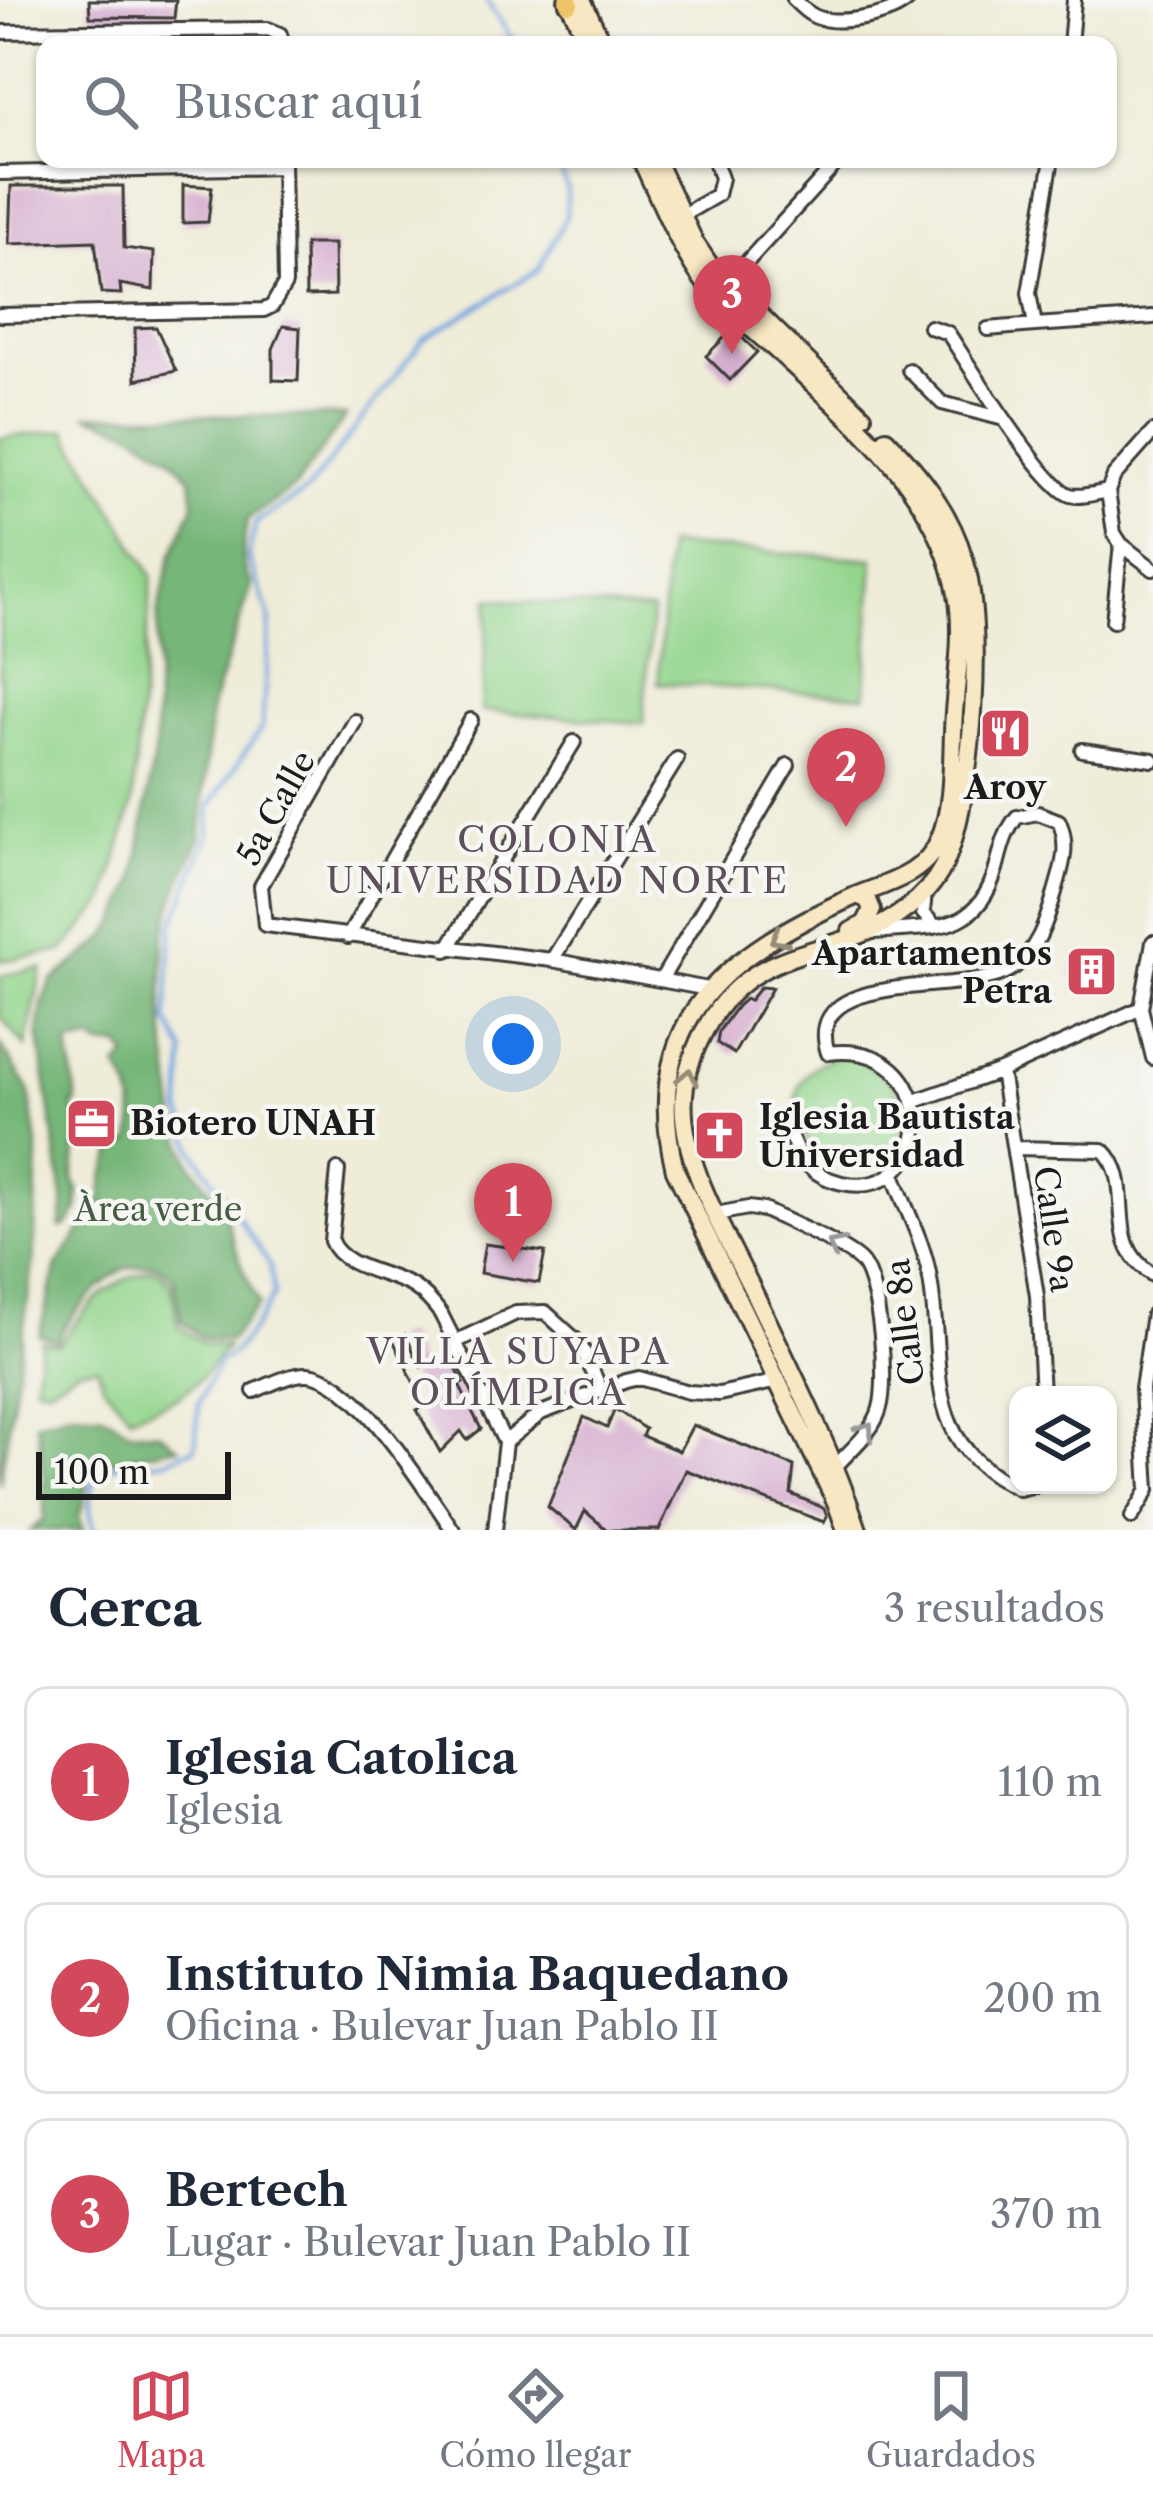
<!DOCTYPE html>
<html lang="es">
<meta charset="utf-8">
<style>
:root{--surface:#fff;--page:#f6f6f7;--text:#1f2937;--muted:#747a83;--line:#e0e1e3;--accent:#d1495b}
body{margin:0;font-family:"Libre Caslon Text",serif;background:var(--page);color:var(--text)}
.controls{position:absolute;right:36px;bottom:36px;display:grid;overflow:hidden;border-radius:24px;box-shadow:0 3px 9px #0004}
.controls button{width:108px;height:108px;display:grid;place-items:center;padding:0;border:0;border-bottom:3px solid var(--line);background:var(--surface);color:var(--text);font:60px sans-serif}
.scale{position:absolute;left:36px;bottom:30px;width:195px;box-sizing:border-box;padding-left:12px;border:6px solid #1c1c1c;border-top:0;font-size:33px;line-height:42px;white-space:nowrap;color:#1c1c1c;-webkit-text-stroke:9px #f6f6f2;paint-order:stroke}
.you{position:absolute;left:513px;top:1044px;width:42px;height:42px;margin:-30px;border:9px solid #fff;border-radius:50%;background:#1a73e8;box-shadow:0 0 0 18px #1a73e833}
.badge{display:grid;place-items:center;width:78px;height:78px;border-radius:50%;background:var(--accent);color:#fff;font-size:39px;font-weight:700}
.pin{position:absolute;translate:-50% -99px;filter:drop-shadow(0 3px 6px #0008)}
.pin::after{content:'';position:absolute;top:63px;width:42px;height:36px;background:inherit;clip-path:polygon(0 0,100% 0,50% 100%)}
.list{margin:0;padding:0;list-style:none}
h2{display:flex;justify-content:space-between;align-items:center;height:156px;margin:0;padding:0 48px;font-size:51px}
h2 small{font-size:39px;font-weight:400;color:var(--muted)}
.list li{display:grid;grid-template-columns:78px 1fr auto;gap:36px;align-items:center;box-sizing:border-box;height:192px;margin:0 24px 24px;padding:0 24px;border:3px solid var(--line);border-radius:24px}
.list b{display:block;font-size:45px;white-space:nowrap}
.list p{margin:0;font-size:39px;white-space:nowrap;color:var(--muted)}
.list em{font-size:39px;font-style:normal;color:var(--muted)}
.icon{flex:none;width:66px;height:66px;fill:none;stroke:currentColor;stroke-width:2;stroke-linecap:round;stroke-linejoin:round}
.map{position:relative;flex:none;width:1153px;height:1530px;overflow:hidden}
.search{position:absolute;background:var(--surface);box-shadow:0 3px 9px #0004;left:36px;right:36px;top:36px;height:132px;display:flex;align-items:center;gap:30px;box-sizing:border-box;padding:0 42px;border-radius:24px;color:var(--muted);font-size:45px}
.sheet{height:804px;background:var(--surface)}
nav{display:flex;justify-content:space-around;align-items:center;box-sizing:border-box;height:168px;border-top:3px solid var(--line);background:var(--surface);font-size:33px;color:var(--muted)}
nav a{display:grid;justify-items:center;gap:6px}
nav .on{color:var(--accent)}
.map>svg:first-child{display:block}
</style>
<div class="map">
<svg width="1153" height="1530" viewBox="0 0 1153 1530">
<rect width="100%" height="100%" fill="#f6f6f2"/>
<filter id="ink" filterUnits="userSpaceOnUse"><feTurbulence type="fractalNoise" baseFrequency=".00833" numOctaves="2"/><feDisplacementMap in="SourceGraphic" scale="24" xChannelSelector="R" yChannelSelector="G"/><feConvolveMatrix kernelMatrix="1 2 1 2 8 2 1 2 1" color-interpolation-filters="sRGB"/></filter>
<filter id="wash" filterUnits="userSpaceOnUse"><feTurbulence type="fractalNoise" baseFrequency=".004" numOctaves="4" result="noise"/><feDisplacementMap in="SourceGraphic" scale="48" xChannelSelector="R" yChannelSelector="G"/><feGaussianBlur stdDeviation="2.7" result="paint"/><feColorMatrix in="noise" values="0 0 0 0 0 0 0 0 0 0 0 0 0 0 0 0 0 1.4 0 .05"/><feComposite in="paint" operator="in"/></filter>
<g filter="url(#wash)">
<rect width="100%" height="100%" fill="#efecd8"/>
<path fill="#93d58c" stroke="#587854" stroke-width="3" d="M66,430L152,576L132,804L106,900L63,951L0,961V438Z
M667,545L874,559L865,696L658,683Z
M489,599L652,611L643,723L481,711Z
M42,968L26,1047L0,1016V976Z
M843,1056C886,1066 917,1097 898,1142C894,1150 889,1160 881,1165C874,1169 862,1169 853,1168C787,1158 772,1066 843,1056Z
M154,1269L171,1283L179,1327L203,1343L227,1346C190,1394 186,1396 130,1416L103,1384L97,1366L78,1369L48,1388L35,1384L41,1341L59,1345C84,1309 110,1279 154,1269Z"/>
<path fill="#76b678" stroke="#49694a" stroke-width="3" d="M86,415L346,416L295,487L248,519C242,544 239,562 252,585L211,707L200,839L176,892L164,934L162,1009L177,1128L191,1164L222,1205L242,1268L259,1304L230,1340L203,1338L182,1322L174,1279L155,1264C146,1266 133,1266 125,1269C105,1278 64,1320 58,1341L39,1335L57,1266L102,1199L104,1176L114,1150L131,1141C136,1110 136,1094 117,1067L127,1058L121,1046H100L93,1040L69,1044L77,1103L72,1104L79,1121L73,1180L78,1190V1209L67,1226L60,1228L64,1204L38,1031L42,1005L52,981L102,942L117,922L135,881L155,747L158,612L171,557L194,505L191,478L169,455L129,430Z
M0,1044L29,1090L38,1152L34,1258L0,1485Z
M70,1412L102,1414L131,1431L159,1432L178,1447L92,1464L79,1517L84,1530H31L44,1520L45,1480L36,1422Z"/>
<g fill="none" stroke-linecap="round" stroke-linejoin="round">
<path stroke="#74a6df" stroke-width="4.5" d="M486,0L516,45
M95,1530C85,1505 87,1474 118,1464C133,1459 151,1464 167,1460C177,1457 186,1451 195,1448L199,1403L218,1363L232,1354L253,1329L274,1295L270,1265L194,1151L181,1111L184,1052L167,1019L172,927L209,834V807L262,727L270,617L248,557L256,522L307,491L423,340L538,270L566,217L567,188L556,159"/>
</g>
<g id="blocks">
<path fill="#d7b0d1" d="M89,0H176L174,18L90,17Z
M183,185L212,187L208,222L183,223Z
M11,186H123L124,248L154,252L153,290L120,284L121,294L101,293L95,241L9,244Z
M305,244H334L335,295L306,296Z
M283,326L300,328L298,381L273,380V349Z
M156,327L176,371L136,380L135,328Z
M733,329L757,352L730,380L706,356Z
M1082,955L1111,971L1097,991L1070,974Z
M760,987L772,988L734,1054L717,1043L719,1031L737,1006L745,999L749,1001Z
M485,1244L545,1252L539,1283L480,1273Z
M405,1334L421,1367L450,1355L463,1383L459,1385L481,1429L467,1440L461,1431L440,1452L417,1410L425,1406L393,1340Z
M615,1409L645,1429L642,1436L679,1451L693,1425L794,1466L791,1494L824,1508L827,1516L824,1522L686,1470L659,1530H607L585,1511L576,1530L548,1507L584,1417L607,1428Z"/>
</g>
</g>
<g filter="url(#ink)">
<use href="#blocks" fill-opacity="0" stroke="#3c3b38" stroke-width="3"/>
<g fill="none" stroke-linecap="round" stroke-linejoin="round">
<defs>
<path id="minor" d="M794,0C801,7 809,15 819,18C842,25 891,16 908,0
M0,32L268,29L280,34L283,45
M1070,45L1074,0
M1052,159L1029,293L1035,325L1153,317
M0,173L283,167
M681,216L717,195L721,178L714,159
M726,285L833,167
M0,315L264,310L272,306L285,284L283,159
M930,327L948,333C967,362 1043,486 1070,495C1080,498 1097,493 1108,491
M988,329L1035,325
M909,370L942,403L1004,419
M1153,432L1114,476L1108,491L1114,533L1121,544L1153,569
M1113,621L1121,544
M355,721L261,886L265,925L552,960L708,989
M1082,750L1153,760
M925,891L923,913L935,926
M348,937L471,720
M1153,942L1141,1008L1153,1058
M447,950L574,742
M552,960L677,759
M661,980L788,765
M1001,1071L1037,1296L1042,1395
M915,1101L1001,1071L1141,1008
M787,1126C796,1155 810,1176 842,1183C939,1203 946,1038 828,1053C800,966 967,997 1010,970C1037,953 1047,921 1055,892C1062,867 1070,847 1059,821L1038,813L1017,817C1004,833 1001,851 996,869C977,935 934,926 875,932
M1016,1148L1103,1150C1139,1185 1100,1242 1153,1275
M338,1170L331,1241C342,1269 390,1272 414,1287C425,1294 433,1303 441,1314L505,1442
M893,1173C905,1210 924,1240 930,1279C945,1367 920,1443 1019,1489L1036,1485
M716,1214L748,1208L764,1210C784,1220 851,1248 862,1263C880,1286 888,1380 880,1408C874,1431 851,1449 836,1466
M455,1342L516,1313L545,1312L580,1344L601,1390
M254,1391C270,1385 291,1373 308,1374C358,1378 425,1490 453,1530
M1132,1517L1148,1490L1142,1389L1153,1314
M495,1530L505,1442L541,1413L626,1381L639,1378L689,1392L719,1394L778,1381"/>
<path id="secondary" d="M568,0L589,45
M582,0L603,45
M641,159C659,197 675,238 698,273C720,305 755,330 783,356C856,424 938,490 957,594C964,632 957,673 954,712C951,752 955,801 940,838C925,876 886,883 853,897C728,953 638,1020 675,1170L836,1502L846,1530
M655,159L695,243L711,267L863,416
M851,931L865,924L872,910L868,900L858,895
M858,1530C831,1449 793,1374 756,1297C729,1240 678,1159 684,1095C686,1071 695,1047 707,1026C759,933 850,964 918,899C931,887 942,872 948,855C973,788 985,627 964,559C950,511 920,474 886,439"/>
<path id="primary" d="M568,0L569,3"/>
</defs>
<use href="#minor" stroke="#3c3b38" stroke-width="18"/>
<use href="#secondary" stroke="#3c3b38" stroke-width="22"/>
<use href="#primary" stroke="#3c3b38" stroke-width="24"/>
<use href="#minor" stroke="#fff" stroke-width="12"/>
<use href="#secondary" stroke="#f8e7c3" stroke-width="16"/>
<use href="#primary" stroke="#eec469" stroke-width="18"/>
</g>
<defs><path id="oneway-chevron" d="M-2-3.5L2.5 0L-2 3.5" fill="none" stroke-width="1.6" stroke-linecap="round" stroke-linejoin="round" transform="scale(3)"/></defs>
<g stroke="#958c78">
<use href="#oneway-chevron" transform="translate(778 938) rotate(150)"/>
<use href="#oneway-chevron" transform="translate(688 1077) rotate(-78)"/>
</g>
<g stroke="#999">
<use href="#oneway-chevron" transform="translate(835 1246) rotate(-153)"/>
<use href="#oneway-chevron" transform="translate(866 1430) rotate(-54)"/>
</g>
</g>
<defs>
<symbol id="restaurant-square" viewBox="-11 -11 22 22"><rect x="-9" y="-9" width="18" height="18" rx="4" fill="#d1495b" stroke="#f6f6f2"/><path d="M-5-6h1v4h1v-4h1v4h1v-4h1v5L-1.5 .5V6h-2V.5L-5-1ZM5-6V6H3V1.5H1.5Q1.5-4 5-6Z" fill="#fff"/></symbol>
<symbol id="building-square" viewBox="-11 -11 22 22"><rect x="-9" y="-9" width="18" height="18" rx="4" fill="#d1495b" stroke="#f6f6f2"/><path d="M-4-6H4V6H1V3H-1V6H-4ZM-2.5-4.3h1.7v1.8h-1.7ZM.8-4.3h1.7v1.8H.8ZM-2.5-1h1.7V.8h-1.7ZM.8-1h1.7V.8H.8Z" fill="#fff"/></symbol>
<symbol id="office-square" viewBox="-11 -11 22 22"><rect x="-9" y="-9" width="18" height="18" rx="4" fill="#d1495b" stroke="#f6f6f2"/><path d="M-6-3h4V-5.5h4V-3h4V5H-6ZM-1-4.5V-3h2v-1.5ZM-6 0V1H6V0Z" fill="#fff"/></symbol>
<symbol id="church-square" viewBox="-11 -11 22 22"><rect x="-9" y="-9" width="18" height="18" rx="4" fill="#d1495b" stroke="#f6f6f2"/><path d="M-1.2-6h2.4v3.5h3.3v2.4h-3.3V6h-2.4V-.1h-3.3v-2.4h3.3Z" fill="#fff"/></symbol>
</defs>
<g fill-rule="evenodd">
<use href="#restaurant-square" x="976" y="704" width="59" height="59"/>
<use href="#building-square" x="1062" y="942" width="59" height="59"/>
<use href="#office-square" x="62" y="1094" width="59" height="59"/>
<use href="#church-square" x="690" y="1106" width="59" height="59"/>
</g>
<g text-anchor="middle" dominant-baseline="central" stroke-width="9" stroke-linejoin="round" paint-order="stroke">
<g font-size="33" font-weight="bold" fill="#1c1c1c" stroke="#f6f6f2" text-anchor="start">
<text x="1005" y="787" text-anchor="middle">Aroy</text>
<text x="1052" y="953" text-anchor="end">Apartamentos<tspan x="1052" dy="38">Petra</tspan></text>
<text x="759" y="1117">Iglesia Bautista<tspan x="759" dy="38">Universidad</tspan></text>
<text x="130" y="1123">Biotero UNAH</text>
</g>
<g font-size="33" fill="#1c1c1c" stroke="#f6f6f2">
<text transform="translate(276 808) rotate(-61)">5a Calle</text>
<text transform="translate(1054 1229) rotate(82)">Calle 9a</text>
<text transform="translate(905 1322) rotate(-97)">Calle 8a</text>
</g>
<g font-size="33" fill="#465d43" stroke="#f6f6f2">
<text x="158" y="1209">Àrea verde</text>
</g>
<g font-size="36" letter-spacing="3" fill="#5d505b" stroke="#f6f6f2">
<text x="558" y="839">COLONIA<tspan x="558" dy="41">UNIVERSIDAD NORTE</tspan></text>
<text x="519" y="1351">VILLA SUYAPA<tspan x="519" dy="41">OLÍMPICA</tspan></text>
</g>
</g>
</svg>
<div class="controls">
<button><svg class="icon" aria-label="layers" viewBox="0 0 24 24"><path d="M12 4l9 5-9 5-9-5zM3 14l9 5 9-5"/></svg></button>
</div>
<div class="scale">100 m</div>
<div class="you"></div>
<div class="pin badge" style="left:513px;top:1262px">1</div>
<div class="pin badge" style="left:846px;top:827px">2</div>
<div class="pin badge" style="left:732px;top:354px">3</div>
<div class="search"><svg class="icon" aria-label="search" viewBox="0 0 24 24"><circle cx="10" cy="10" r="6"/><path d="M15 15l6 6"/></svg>Buscar aquí</div>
</div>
<section class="sheet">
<h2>Cerca<small>3 resultados</small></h2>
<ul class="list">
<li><span class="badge">1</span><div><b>Iglesia Catolica</b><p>Iglesia</p></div><em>110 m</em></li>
<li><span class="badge">2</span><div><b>Instituto Nimia Baquedano</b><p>Oficina · Bulevar Juan Pablo II</p></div><em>200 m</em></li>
<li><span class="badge">3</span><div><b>Bertech</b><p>Lugar · Bulevar Juan Pablo II</p></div><em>370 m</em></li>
</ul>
</section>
<nav>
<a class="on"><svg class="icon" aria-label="map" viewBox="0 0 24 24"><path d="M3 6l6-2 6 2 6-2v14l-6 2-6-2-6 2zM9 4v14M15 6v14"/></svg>Mapa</a>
<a><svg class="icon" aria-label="directions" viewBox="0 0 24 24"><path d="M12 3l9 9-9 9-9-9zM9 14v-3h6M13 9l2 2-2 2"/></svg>Cómo llegar</a>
<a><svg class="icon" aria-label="saved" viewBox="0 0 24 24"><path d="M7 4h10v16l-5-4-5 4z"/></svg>Guardados</a>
</nav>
